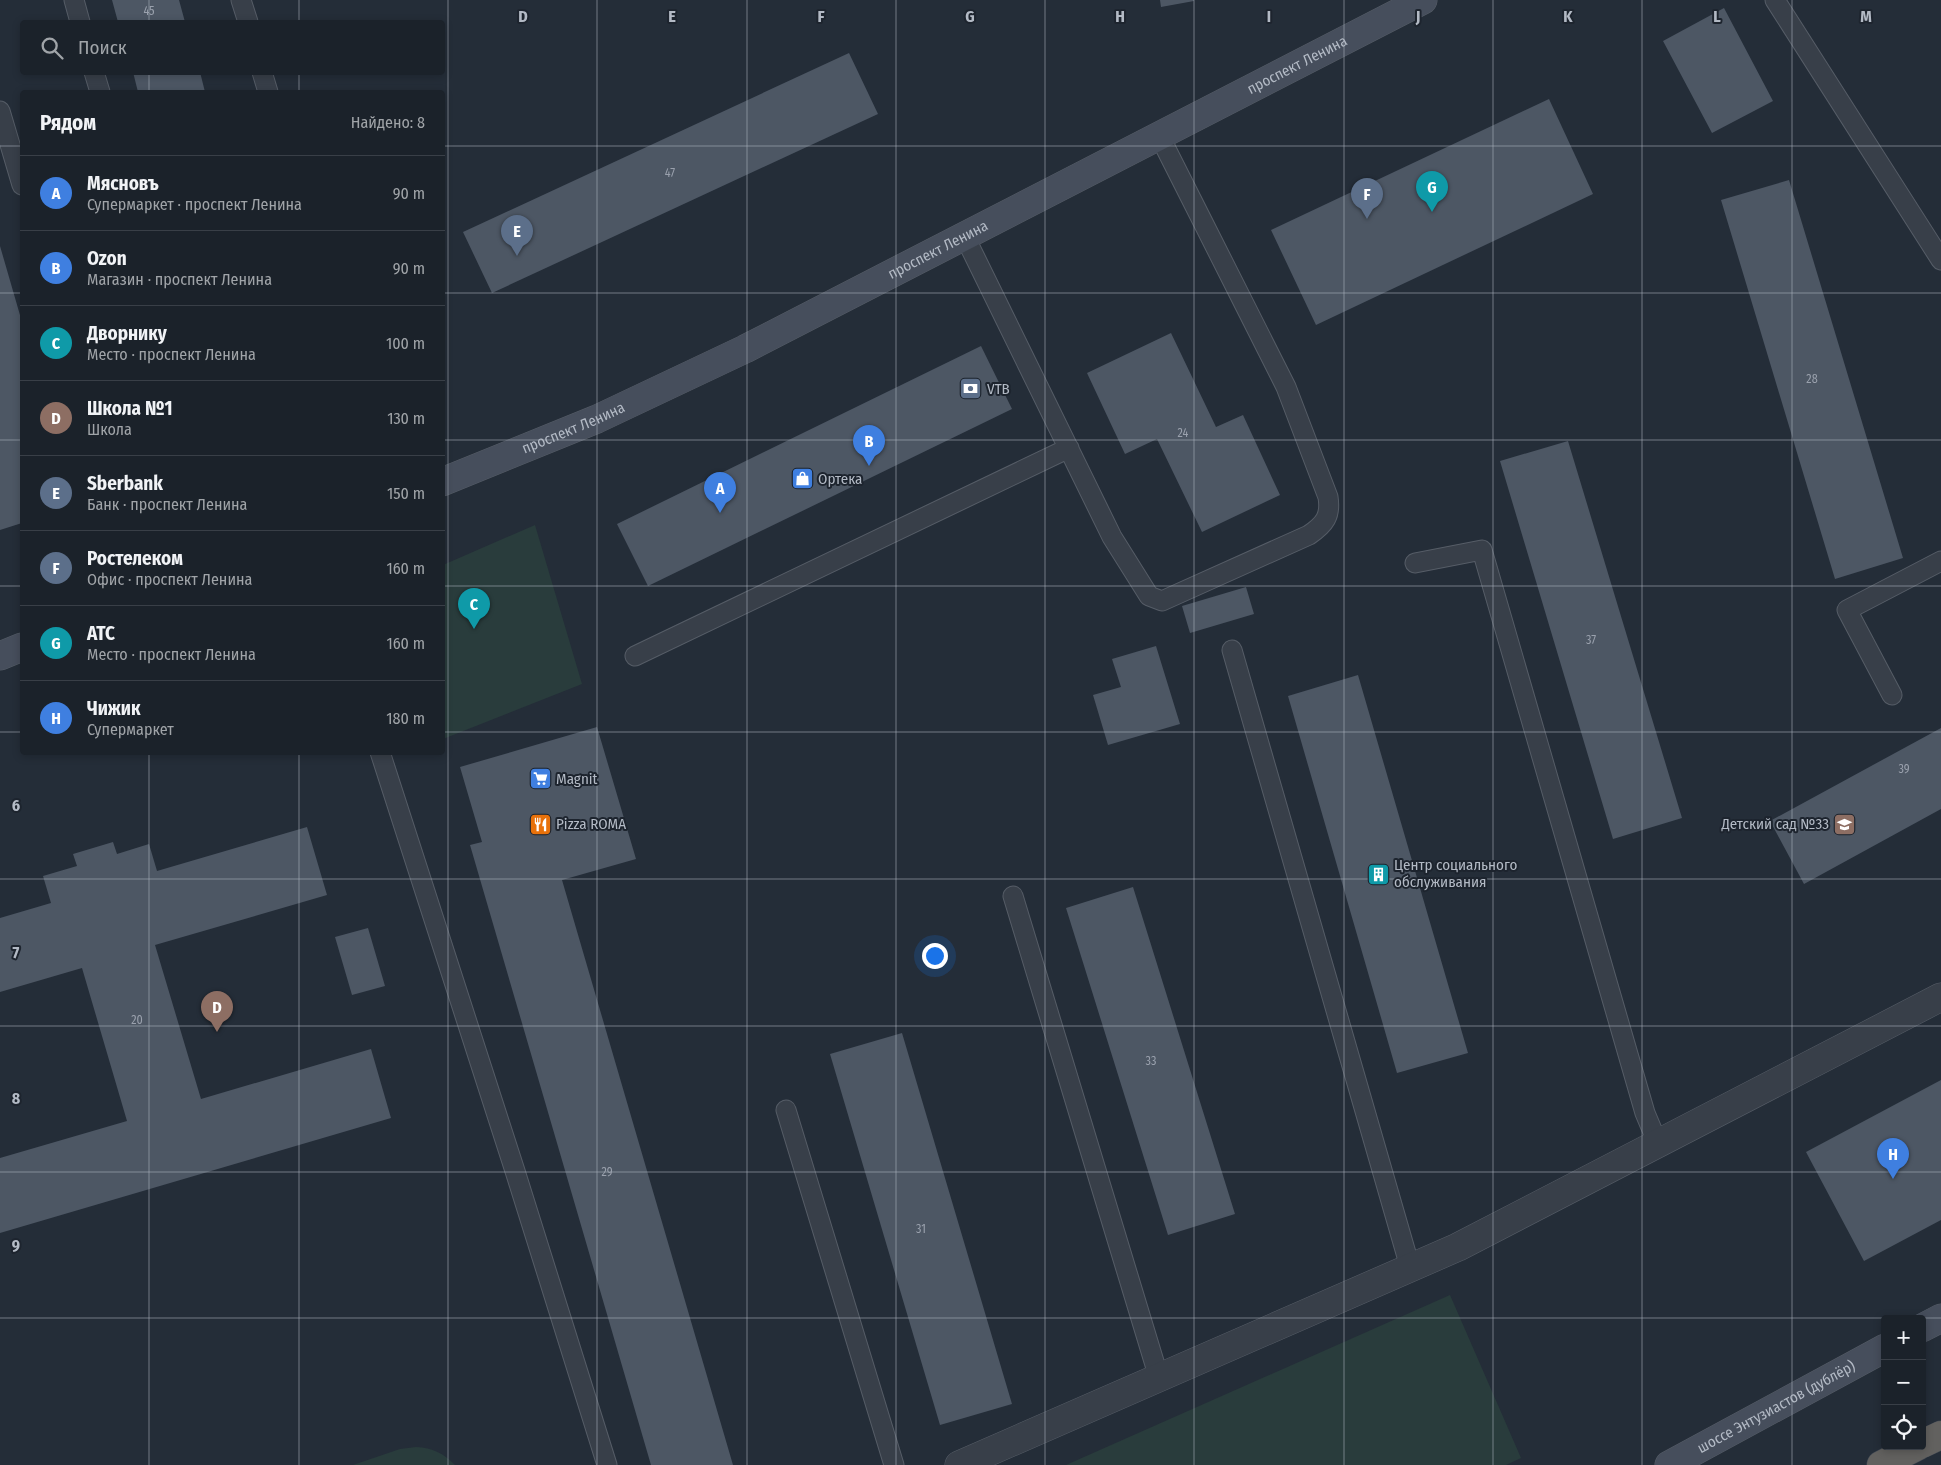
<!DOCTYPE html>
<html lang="ru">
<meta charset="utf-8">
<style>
:root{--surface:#1b222a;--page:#282f36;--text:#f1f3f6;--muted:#a0a4a8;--line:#393f47;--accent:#8fb5ee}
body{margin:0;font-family:"Fira Sans Condensed",sans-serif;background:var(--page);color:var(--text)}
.controls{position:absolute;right:15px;bottom:15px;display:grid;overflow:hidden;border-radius:5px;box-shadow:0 2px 8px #0003}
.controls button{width:45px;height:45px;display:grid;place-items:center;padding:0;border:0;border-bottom:1px solid var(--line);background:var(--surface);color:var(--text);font:25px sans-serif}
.you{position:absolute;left:934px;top:955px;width:18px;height:18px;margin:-12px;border:4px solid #fff;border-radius:50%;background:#1a73e8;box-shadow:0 0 0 8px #1a73e833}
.badge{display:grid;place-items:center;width:32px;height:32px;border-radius:50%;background:var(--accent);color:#fff;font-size:16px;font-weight:700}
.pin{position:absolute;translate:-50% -41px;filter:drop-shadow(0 1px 2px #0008)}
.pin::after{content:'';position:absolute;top:26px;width:18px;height:15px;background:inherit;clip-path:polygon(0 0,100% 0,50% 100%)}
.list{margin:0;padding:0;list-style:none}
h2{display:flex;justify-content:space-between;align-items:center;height:65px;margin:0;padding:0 20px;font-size:21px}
h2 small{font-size:16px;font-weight:400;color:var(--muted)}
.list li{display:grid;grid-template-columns:32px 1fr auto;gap:15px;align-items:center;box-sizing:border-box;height:75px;padding:0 20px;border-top:1px solid var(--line)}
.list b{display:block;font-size:19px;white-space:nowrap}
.list p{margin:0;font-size:16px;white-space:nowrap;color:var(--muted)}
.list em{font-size:16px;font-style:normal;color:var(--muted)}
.icon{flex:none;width:28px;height:28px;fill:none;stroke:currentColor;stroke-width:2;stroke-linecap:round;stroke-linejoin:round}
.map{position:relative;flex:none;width:1941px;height:1465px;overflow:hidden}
.search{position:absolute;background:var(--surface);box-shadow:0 2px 8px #0003;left:20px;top:20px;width:425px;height:55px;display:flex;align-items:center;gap:12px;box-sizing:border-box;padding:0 18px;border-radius:5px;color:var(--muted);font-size:19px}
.panel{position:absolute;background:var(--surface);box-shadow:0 2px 8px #0003;left:20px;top:90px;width:425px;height:665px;border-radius:5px}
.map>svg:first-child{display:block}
</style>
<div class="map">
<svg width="1941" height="1465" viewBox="0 0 1941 1465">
<rect width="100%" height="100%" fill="#242d38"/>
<path fill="#293c3c" d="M535,525L582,684L443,739V565Z
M1450,1295L1521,1458L1506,1465H1066Z
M416,1447C433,1448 443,1453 455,1465H353L400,1449Z"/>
<path fill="#4d5764" d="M112,0H179L185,22H118Z
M1160,0H1194V1L1161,7Z
M1724,8L1773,101L1712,133L1663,41Z
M849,53L878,114L492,293L463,232Z
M133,72H200L205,92H138Z
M1549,99L1593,194L1316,325L1271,230Z
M1789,180L1903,558L1835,579L1721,200Z
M0,246L22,322V523L0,530Z
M1171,333L1216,427L1243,415L1280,495L1202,532L1157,439L1125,454L1087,373Z
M981,346L1012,409L648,586L617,524Z
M1568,441L1682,818L1613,839L1500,461Z
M1246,587L1254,614L1190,633L1182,606Z
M1156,646L1180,724L1108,745L1093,695L1121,687L1112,659Z
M1358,675L1468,1053L1397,1073L1288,696Z
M597,727L636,859L562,880L733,1465H651L470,845L482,842L460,767Z
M1941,728V809L1804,884L1770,821Z
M307,827L327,895L155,945L201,1099L371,1049L391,1118L0,1233V1158L127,1121L82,968L0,992V918L51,903L43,876L77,866L73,854L113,842L117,854L149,844L157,871Z
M1133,887L1235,1214L1168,1235L1066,908Z
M368,928L385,986L352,995L335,937Z
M902,1033L1012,1404L940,1425L830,1054Z
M1941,1080V1220L1864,1261L1806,1152Z"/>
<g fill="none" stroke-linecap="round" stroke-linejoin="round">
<defs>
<path id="service" d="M74,0L80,22
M241,0L248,22
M1775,0L1941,260
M94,72L100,92
M262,72L268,92
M0,111L22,185
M965,237L1112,537L1149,596L1162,601L1309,535C1325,524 1331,516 1328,497L1286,387L1159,135
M1415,563L1482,550L1645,1113L1658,1144
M1232,650L1410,1267
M635,656L1069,448
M1892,695L1847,610L1941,561
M380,752L515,1171L607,1465
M1013,896L1159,1378
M786,1110L894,1465"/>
<path id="minor" d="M959,1465L1458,1247L1941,997"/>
<g id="secondary">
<path id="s1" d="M442,482L597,419L745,349L1423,0"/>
<path d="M0,656L22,647"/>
<path d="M1922,1328L1941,1318"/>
<path id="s2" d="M1669,1465L1885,1348"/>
</g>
<path id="trunk" d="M1922,1444L1941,1435
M1881,1465L1918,1446"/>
</defs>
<use href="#service" stroke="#565d67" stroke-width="21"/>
<use href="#minor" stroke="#565d67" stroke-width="29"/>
<use href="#secondary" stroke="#565d67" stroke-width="29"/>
<use href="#trunk" stroke="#434a54" stroke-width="29"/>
<use href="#service" stroke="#383f49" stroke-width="19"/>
<use href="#minor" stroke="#383f49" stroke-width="28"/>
<use href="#secondary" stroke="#464e5c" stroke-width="28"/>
<use href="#trunk" stroke="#62615f" stroke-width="28"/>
</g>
<path fill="none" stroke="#b3bac5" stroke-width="1" stroke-opacity="0.55" d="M149,0V22M299,0V22M448,0V1465M597,0V1465M747,0V1465M896,0V1465M1045,0V1465M1194,0V1465M1344,0V1465M1493,0V1465M1642,0V1465M1792,0V1465M149,72V92M299,72V92M0,146H22M442,146H1941M0,293H22M442,293H1941M0,440H22M442,440H1941M0,586H22M442,586H1941M0,732H22M442,732H1941M149,752V1465M299,752V1465M0,879H1941M0,1026H1941M0,1172H1941M0,1318H1941"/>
<defs>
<symbol id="bank-square" viewBox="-11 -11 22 22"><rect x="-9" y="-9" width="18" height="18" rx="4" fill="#5c6f8a" stroke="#1d242e"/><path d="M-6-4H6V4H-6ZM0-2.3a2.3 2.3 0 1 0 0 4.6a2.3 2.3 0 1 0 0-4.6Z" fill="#fff"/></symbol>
<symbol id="shop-square" viewBox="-11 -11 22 22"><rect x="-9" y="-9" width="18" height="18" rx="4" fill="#3f7fe0" stroke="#1d242e"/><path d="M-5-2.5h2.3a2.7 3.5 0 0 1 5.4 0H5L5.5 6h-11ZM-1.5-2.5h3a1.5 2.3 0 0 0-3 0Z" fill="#fff"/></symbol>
<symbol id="supermarket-square" viewBox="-11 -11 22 22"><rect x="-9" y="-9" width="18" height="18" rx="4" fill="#3f7fe0" stroke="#1d242e"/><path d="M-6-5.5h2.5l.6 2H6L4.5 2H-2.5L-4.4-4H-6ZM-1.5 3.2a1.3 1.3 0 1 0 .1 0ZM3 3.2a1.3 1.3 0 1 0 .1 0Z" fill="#fff"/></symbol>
<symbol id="restaurant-square" viewBox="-11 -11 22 22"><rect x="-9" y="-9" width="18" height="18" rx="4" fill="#e8710a" stroke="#1d242e"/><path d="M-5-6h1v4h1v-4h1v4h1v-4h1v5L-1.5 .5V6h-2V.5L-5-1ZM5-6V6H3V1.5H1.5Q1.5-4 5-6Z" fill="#fff"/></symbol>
<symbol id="school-square" viewBox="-11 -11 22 22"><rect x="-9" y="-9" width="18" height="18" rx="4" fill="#8d6e63" stroke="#1d242e"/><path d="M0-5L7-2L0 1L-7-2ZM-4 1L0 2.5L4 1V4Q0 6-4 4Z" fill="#fff"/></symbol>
<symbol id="building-square" viewBox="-11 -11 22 22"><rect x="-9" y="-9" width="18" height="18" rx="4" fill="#0f9aa8" stroke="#1d242e"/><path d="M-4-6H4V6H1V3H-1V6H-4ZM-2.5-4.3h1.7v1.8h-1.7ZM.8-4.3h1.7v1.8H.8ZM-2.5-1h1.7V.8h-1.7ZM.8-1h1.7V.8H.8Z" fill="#fff"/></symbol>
</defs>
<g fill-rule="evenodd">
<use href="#bank-square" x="958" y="376" width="25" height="25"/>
<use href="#shop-square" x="790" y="466" width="25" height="25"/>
<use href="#supermarket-square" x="528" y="766" width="25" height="25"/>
<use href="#restaurant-square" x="528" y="812" width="25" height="25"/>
<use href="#school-square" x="1832" y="812" width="25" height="25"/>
<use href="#building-square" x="1366" y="862" width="25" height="25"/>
</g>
<g text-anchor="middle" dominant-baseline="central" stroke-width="4" stroke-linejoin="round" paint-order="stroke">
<g font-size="12" fill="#9aa1ad">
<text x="149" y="11">45</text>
<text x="670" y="173">47</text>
<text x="1812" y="379">28</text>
<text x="1183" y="433">24</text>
<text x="1591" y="640">37</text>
<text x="1904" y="769">39</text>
<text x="137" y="1020">20</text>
<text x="1151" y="1061">33</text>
<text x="607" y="1172">29</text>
<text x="921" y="1229">31</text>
</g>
<g font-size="15" fill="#b3bac5" stroke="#1d242e">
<text stroke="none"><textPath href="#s1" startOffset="952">проспект Ленина</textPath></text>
<text stroke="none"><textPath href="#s1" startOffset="548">проспект Ленина</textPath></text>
<text stroke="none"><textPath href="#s1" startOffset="142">проспект Ленина</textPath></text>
<text stroke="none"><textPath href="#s2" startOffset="122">шоссе Энтузиастов (дублёр)</textPath></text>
</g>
<g font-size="15" fill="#b3bac5" stroke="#1d242e" text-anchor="start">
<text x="987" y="389">VTB</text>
<text x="818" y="479">Ортека</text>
<text x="556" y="779">Magnit</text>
<text x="556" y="824">Pizza ROMA</text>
<text x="1829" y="824" text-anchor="end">Детский сад №33</text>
<text x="1394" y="865">Центр социального<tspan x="1394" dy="17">обслуживания</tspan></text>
</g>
</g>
<g font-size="16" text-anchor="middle" font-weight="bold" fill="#b3bac5" stroke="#1d242e" stroke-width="4" stroke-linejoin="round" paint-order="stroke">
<text x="523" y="22">D</text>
<text x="672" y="22">E</text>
<text x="821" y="22">F</text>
<text x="970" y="22">G</text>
<text x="1120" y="22">H</text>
<text x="1269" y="22">I</text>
<text x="1418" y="22">J</text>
<text x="1568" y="22">K</text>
<text x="1717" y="22">L</text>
<text x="1866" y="22">M</text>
<text x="16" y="811">6</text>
<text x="16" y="958">7</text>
<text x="16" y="1104">8</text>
<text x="16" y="1251">9</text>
</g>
</svg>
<div class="controls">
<button>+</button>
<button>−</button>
<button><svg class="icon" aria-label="locate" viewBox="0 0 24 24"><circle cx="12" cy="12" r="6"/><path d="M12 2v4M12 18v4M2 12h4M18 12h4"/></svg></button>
</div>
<div class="you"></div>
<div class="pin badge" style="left:720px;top:513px;background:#3f7fe0">A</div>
<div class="pin badge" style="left:869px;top:466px;background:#3f7fe0">B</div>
<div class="pin badge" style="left:474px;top:629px;background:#0f9aa8">C</div>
<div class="pin badge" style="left:217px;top:1032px;background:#8d6e63">D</div>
<div class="pin badge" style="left:517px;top:256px;background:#5c6f8a">E</div>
<div class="pin badge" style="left:1367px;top:219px;background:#5c6f8a">F</div>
<div class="pin badge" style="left:1432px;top:212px;background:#0f9aa8">G</div>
<div class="pin badge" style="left:1893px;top:1179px;background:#3f7fe0">H</div>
<div class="search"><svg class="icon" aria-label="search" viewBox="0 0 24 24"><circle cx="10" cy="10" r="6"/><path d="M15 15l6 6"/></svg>Поиск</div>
<section class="panel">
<h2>Рядом<small>Найдено: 8</small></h2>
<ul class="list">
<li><span class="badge" style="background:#3f7fe0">A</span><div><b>Мясновъ</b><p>Супермаркет · проспект Ленина</p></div><em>90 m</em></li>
<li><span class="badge" style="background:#3f7fe0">B</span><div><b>Ozon</b><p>Магазин · проспект Ленина</p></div><em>90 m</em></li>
<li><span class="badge" style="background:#0f9aa8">C</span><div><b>Дворнику</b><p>Место · проспект Ленина</p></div><em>100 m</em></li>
<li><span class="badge" style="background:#8d6e63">D</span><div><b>Школа №1</b><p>Школа</p></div><em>130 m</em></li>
<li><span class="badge" style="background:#5c6f8a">E</span><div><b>Sberbank</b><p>Банк · проспект Ленина</p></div><em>150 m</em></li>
<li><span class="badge" style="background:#5c6f8a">F</span><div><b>Ростелеком</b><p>Офис · проспект Ленина</p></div><em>160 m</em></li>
<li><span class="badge" style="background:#0f9aa8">G</span><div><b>АТС</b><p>Место · проспект Ленина</p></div><em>160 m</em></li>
<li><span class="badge" style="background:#3f7fe0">H</span><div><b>Чижик</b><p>Супермаркет</p></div><em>180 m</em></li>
</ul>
</section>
</div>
